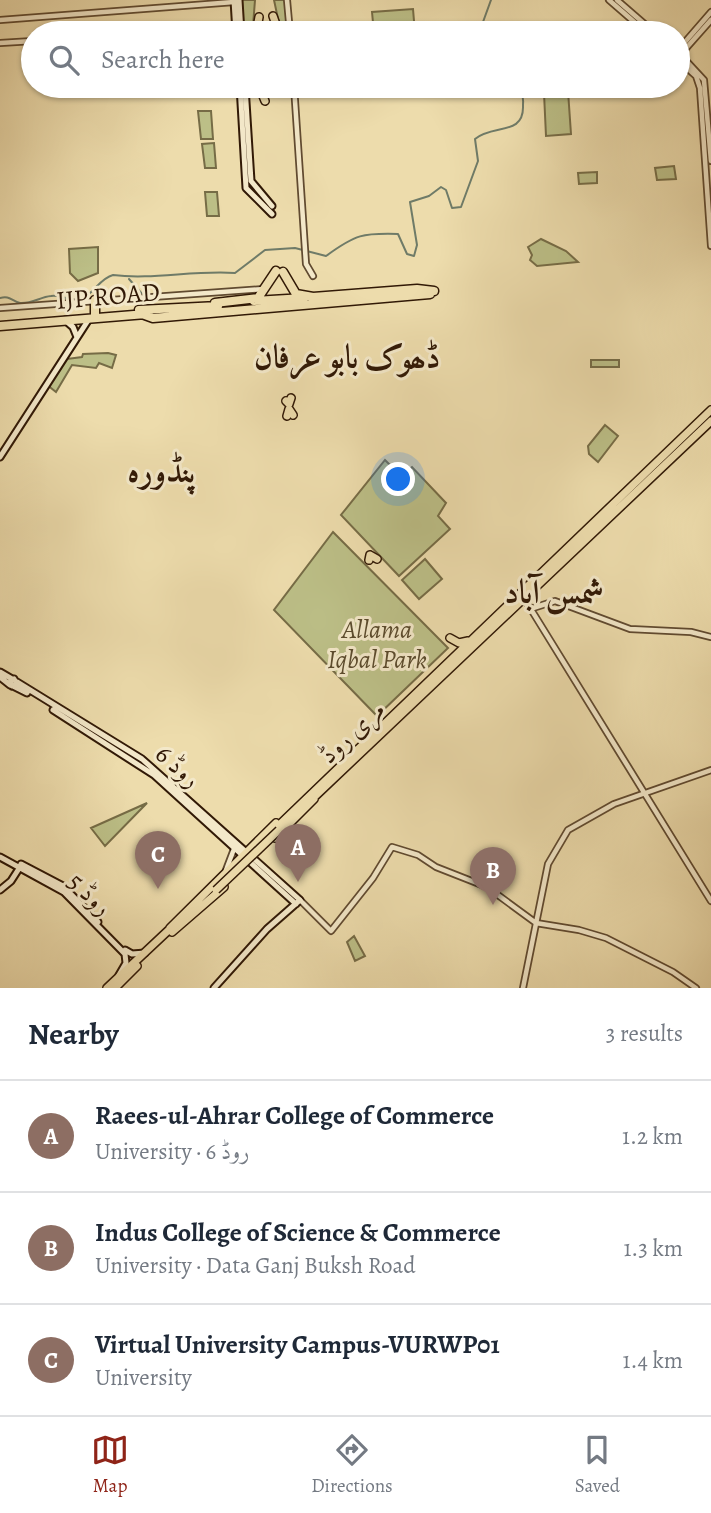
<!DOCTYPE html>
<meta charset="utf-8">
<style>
:root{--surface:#fff;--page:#f6f6f7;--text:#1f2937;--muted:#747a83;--line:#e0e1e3;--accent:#8f2418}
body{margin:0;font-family:Alegreya,Amiri,serif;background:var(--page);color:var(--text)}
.you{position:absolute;left:399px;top:480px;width:24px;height:24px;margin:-18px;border:5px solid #fff;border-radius:50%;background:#1a73e8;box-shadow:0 0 0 10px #1a73e833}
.badge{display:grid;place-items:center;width:46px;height:46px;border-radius:50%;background:var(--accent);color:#fff;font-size:23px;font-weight:700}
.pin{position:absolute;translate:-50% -58px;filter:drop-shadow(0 2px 4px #0008)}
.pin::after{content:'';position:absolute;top:37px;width:24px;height:21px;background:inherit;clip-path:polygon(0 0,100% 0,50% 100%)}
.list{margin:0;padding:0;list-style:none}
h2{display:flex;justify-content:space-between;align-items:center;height:91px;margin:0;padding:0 28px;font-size:30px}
h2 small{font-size:23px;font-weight:400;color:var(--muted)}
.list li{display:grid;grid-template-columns:46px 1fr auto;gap:21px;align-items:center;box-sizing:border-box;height:112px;padding:0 28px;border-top:2px solid var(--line)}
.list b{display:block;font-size:26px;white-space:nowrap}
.list p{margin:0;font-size:23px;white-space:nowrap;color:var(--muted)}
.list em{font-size:23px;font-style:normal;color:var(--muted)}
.icon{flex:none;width:38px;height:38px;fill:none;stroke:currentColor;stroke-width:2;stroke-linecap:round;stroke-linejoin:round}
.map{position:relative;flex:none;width:711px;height:988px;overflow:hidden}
.search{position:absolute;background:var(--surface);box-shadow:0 2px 5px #0004;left:21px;right:21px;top:21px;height:77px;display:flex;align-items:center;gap:18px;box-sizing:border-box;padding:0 24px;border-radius:38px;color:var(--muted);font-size:26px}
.sheet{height:427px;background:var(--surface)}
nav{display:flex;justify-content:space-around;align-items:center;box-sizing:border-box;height:98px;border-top:2px solid var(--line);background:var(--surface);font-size:19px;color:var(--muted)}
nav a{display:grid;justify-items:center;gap:4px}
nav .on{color:var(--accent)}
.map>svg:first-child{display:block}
</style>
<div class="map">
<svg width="711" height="988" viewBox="0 0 711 988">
<rect width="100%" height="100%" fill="#eddcac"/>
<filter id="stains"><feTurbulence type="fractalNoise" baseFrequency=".00286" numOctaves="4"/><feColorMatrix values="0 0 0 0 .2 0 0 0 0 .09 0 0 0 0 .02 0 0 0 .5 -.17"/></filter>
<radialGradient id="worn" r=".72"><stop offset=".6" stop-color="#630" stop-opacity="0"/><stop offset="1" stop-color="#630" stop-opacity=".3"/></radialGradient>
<path fill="#bcbf87" stroke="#766c46" stroke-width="2" d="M241,0H255L253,26H243Z
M274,0H285L288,33H281Z
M413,9L415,33H374L372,12Z
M568,91L571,134L546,136L544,93Z
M198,111H211L213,139H201Z
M214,143L216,168H205L202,144Z
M674,166L676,179L657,180L655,168Z
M597,172V183L579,184L578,173Z
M205,192H217L219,216H207Z
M541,239L566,251L578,262L537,266L530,260L532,255L528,247Z
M98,247V273L78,281L70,273L69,249Z
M108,353L116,355L112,368L99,363L96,368L72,365L56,392L46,384L63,356L67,359L82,357L83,354Z
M591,360H619V367H591Z
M605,425L618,436L598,462L589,454L588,446Z
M385,460L394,469L407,471L412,467L446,503L438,516L450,529L399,576L341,515Z
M333,532L448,648L377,716L274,610Z
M425,559L442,579L419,599L402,580Z
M147,803L105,846L91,828Z
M354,936L365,956L355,961L347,942Z"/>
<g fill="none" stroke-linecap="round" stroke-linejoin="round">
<path stroke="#6f7b68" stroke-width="2" d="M479,33L491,0
M129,279L143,295
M0,298C10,295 11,301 20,303C32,304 40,297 51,296C60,294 68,301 78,299C94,296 98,279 113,275C152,280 194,270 235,273L265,250L295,248L326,256C356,234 363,233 398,234L407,254L414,256L417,245L410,202L429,196L441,187L446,190L452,208L461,207L478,161L475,139C493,124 524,136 523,106C523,100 524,97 521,91L506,86"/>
<defs>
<path id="tertiary" d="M287,0L290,33
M609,0L647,33
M617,0L655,33
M0,20L234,2
M133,33L236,26
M0,43L33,41
M678,50L711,12
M678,52L704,80L711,161
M680,55L711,20
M678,60L696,76L700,88L711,246
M294,86L306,264L313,276
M0,308L264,289
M524,598L711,901
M530,609L555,601L630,629L691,632L711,637
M226,870L234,849
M300,900L331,931L373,878L392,847L418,855L436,867L487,887L536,923L579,930L606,938L673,972L696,988
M523,988L548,864L568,830L614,804L711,770"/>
<path id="secondary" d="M234,0L236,33
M239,0L241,33
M240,86L246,188L272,214
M245,86L251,181L272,206
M65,320L73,327L77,337
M0,457L89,319
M0,672L12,679
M0,677L10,685
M14,679L17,684L12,686L10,682Z
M17,682L142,759L300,900L267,929L214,988
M13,686L27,693
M53,710L154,775L296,904
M0,857L64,892L125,954L126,963L119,975
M21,864L63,886L98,922
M0,890L11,881L20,867
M125,950L132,954L145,953"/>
<path id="primary" d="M273,16L279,33
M256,33L259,17
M259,86L265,101
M285,91L286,86
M286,401L289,404L291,398
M287,416L289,409L293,415
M369,560L370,555L377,559
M450,638L459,643L468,641
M310,801L711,421
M276,828L711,410
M275,838L314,799
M170,928L276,823
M172,932L224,887
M107,988L173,926
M115,988L137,966"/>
<path id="trunk" d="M283,272L296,294L313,297L417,289L434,291
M254,301L304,298
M215,303L258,298L276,271
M139,310L218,306
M95,314V300
M142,314L153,318L430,294
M0,326L146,314"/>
</defs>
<use href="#tertiary" stroke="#604a30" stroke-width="8"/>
<use href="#secondary" stroke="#311906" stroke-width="9"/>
<use href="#primary" stroke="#311906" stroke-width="10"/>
<use href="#trunk" stroke="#311906" stroke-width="11"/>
<use href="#tertiary" stroke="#f3e8c9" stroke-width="4.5"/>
<use href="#secondary" stroke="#f3e8c9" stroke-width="5"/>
<use href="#primary" stroke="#eddcac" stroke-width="7"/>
<use href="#trunk" stroke="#eddcac" stroke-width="8"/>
<defs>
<path id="primary-bridge" d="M216,890L279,830"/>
</defs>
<use href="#primary-bridge" stroke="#311906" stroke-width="10" stroke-linecap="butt"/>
<use href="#primary-bridge" stroke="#eddcac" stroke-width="7"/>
</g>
<g text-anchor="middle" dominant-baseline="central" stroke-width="6" stroke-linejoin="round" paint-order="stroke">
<g font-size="26" fill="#311906" stroke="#f3e8c9">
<text transform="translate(108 296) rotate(-5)">IJP ROAD</text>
<text transform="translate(352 732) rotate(-43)">مری روڈ</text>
<text transform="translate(178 766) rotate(41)">روڈ 6</text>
<text transform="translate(90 894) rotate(43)">روڈ 5</text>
</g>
<g font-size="26" font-style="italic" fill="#5b4b2d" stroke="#f3e8c9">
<text x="377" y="629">Allama<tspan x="377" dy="30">Iqbal Park</tspan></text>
</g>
<g font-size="33" font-weight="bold" fill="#311906" stroke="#f3e8c9">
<text x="347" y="356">ڈھوک بابو عرفان</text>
<text x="162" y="470">پنڈورہ</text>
<text x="554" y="591">شمس آباد</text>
</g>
</g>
<rect width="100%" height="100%" filter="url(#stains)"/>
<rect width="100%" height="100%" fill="url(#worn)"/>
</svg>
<div class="you"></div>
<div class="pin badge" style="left:298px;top:882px;background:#8d6e63">A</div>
<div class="pin badge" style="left:493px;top:905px;background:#8d6e63">B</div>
<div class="pin badge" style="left:158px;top:889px;background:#8d6e63">C</div>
<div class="search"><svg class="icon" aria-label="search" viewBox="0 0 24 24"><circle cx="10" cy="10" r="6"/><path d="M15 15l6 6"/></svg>Search here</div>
</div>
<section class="sheet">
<h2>Nearby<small>3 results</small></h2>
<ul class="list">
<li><span class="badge" style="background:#8d6e63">A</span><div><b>Raees-ul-Ahrar College of Commerce</b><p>University · روڈ 6</p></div><em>1.2 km</em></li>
<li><span class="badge" style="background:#8d6e63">B</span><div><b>Indus College of Science &amp; Commerce</b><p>University · Data Ganj Buksh Road</p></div><em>1.3 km</em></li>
<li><span class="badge" style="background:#8d6e63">C</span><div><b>Virtual University Campus-VURWP01</b><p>University</p></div><em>1.4 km</em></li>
</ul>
</section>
<nav>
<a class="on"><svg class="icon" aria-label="map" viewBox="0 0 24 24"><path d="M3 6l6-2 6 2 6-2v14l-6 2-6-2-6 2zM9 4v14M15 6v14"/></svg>Map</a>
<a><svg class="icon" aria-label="directions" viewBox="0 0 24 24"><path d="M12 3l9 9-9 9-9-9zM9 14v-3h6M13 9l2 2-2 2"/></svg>Directions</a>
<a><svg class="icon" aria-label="saved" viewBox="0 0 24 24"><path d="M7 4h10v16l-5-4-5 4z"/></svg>Saved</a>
</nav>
